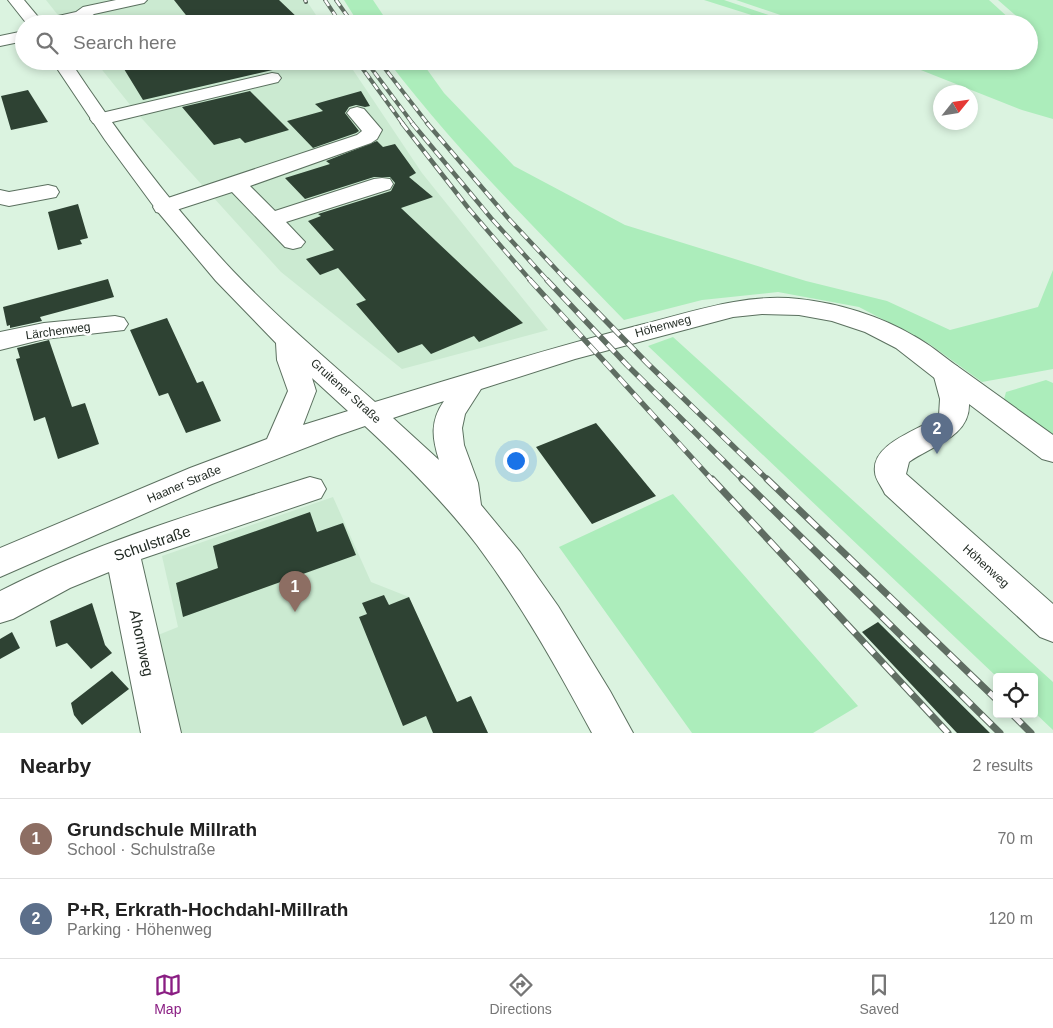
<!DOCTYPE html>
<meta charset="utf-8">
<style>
:root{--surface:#fff;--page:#f6f6f6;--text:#222;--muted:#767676;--line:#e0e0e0;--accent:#8a1e83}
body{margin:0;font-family:Helvetica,sans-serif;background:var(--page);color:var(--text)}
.controls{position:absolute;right:15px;bottom:15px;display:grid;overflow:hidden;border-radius:5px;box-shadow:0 2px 8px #0003}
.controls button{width:45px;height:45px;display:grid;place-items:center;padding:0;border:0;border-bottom:1px solid var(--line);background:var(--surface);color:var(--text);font:25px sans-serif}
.compass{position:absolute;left:933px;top:85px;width:45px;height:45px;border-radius:50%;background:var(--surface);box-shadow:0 2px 8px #0003;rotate:60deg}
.you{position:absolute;left:515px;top:460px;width:18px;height:18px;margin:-12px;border:4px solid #fff;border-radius:50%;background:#1a73e8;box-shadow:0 0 0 8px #1a73e833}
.badge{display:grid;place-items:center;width:32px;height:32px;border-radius:50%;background:var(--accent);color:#fff;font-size:16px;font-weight:700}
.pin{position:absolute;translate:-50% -41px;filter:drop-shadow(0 1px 2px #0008)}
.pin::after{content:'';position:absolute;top:26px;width:18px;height:15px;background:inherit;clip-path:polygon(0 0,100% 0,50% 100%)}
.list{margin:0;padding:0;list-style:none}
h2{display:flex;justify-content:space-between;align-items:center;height:65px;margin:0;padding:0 20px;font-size:21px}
h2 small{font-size:16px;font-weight:400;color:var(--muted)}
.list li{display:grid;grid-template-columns:32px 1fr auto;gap:15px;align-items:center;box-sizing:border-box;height:80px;padding:0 20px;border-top:1px solid var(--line)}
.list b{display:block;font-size:19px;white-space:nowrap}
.list p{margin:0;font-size:16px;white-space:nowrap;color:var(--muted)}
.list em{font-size:16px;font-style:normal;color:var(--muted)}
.icon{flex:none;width:28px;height:28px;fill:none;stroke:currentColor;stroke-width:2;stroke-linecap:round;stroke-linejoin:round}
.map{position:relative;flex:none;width:1053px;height:733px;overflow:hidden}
.search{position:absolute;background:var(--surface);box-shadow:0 2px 8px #0003;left:15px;right:15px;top:15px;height:55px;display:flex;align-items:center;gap:12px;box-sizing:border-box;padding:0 18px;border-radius:28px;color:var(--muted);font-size:19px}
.sheet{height:225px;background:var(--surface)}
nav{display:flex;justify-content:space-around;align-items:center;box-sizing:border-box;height:70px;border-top:1px solid var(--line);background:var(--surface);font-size:14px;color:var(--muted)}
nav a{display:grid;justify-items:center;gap:2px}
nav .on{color:var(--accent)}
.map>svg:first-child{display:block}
</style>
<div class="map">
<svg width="1053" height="733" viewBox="0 0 1053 733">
<rect width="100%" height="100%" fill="#dbf3e0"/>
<path fill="#cbead1" d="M46,0H306L322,24H65Z
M95,61H347L422,173L548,330L402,369L281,272L135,111Z
M333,497L371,582L409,597L457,702L471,696L488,733H178L158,635L178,627L162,556Z"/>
<path fill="#acedbb" d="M344,0H373L389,24H359Z
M704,0H724L795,24H780Z
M736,0H989L1011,20L1010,24H807Z
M998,0H1053V119L1022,110L898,61H1029V24H1022L1023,22Z
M388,61H421L444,93L514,166L625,225L806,281L887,301L950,330L1038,307L1053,270V369L982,382L928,343L859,307L778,292L702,300L624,320C543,236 459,154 388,61Z
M673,337L1053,682V730L1034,712V677H997L648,346Z
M1046,380L1053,383V440L1003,403L1006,392Z
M673,494L858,706L813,733H692L559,547Z"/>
<path fill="#2e4233" d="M174,0H279L300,20L284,24H193Z
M149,61H277V69L143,100L124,69Z
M28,90L48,122L11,130L1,96Z
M250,91L289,130L245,143L240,138L214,145L182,107Z
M361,91L370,106L365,107L356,105L349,107L345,113L359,131L356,133L313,148L287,121L323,111L315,104Z
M377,141L383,147L395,144L416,173L409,177L433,197L401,208L523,323L479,342L474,336L431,354L422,344L398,353L356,304L366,300L338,268L320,275L306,259L334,250L308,221L321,216L318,214L391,191L395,183L390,177H374L305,199L285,178L330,164L326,161Z
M78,204L88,238L80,240L82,244L58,250L48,212Z
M108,279L114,297L40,317L42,321L10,328V325L7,326L3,307Z
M167,318L197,383L203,381L221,421L186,433L168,393L159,396L130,330Z
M49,340L72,407L85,403L99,444L58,459L45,417L34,421L16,359L20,358L17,348Z
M596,423L656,496L592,524L536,447Z
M310,512L317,532L343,523L356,555L183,617L176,583L218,568L213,546Z
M384,595L389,605L409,597L457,702L471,696L488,733H433L426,716L403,726L359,617L367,614L362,603Z
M92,603L105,645L112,653L91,669L67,643L56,647L50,621Z
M878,622L990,733H957L862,632Z
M12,632L20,648L0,659V639Z
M112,671L129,689L82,725L74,715L71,703Z"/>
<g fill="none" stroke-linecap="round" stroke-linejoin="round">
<defs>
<path id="minor" d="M116,0H147L144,3L94,14L90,17L95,24H79L77,22L67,24H34L36,21L76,12L83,7Z
M24,31V41L0,46V36Z
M106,61H134L132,65C122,67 112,71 106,61Z
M272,73L278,74L281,78L278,82L100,125L93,123L90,119L93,115Z
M357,107L364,109L382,130L377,139L371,143L250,186L275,211L374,179L382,178L390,179L393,184L390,189L286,222L305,242L301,247L293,249L285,247L232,192L164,214L156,212L153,207L156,202L357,135L362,131L347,113L350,109Z
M48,185L56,187L59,192L56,197L9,206L0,204V190L9,192Z
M115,316L124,318L128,324L124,330L44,339L0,350V332L44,323Z
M947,364L957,366L1053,435V462L1042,459L969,404C970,437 931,446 909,462L906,474L1053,604V642L1040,637L885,494C882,487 875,479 875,472C871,443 920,430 939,416L940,399L933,373L937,366Z
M310,477L321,480L326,489L321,498L141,559L181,733H141L109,572L70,588L13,619L0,623V591C99,541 205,510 310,477Z"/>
<path id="major" d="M8,0H24L44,24H27Z
M52,61H70C119,135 172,206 233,271C278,318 326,359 375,402C464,375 553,347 644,324C695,311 746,293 799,299C838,303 880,316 914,336C929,344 943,356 957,366L961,373L957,380L947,382L937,380L896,348L865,332L832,321L799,315L762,314L733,317L575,359L481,389L465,414L462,428L464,445L478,483L481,505L520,552L558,606L610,691L633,733H592C557,668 521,604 477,545C444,502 405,463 365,426L336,436L212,484L0,577V548L190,468L267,439L288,391L277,360L276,343L216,281L158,212L105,140ZM312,378L348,411L303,425L316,391ZM444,401C430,421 432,438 439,460L393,418Z"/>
</defs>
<use href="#minor" stroke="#5b705f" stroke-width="2"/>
<use href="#major" stroke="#5b705f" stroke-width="2"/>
<use href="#minor" fill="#fff" fill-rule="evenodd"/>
<use href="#major" fill="#fff" fill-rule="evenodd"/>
<defs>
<path id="rail-far3" d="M305,0L306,2
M325,0L341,24
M336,0L353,24
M357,61L403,124
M366,61L413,124
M379,61L428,124"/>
<path id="rail-far2" d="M402,123L469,209L531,281
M412,123L491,218L548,281
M427,123L508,218L567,281"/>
<path id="rail-far1" d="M530,280L713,481
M547,280L627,365L744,481
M566,280L648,364L769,481"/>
<path id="rail" d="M712,479L948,733
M742,479L1000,733
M767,479L997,700
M1012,714L1031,733"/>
</defs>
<use href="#rail-far3" stroke="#5f6d62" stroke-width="4"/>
<use href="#rail-far2" stroke="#5f6d62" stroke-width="4.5"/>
<use href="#rail-far1" stroke="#5f6d62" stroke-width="5.5"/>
<use href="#rail" stroke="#5f6d62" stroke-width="7"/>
<use href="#rail-far3" stroke="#fff" stroke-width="2.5" stroke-dasharray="7" stroke-linecap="butt"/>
<use href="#rail-far2" stroke="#fff" stroke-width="3" stroke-dasharray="9" stroke-linecap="butt"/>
<use href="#rail-far1" stroke="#fff" stroke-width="4" stroke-dasharray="11" stroke-linecap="butt"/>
<use href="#rail" stroke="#fff" stroke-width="5" stroke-dasharray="14" stroke-linecap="butt"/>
</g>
<g text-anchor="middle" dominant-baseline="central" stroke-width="5" stroke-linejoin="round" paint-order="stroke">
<g font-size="12" fill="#1f2821" stroke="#fff">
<text transform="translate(663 326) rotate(-15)">Höhenweg</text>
<text transform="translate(58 331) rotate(-8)">Lärchenweg</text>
<text transform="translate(346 391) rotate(42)">Gruitener Straße</text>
<text transform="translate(184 484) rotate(-23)">Haaner Straße</text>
<text transform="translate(986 566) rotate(42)">Höhenweg</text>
</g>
<g font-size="15" fill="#1f2821" stroke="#fff">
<text transform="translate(152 543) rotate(-19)">Schulstraße</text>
<text transform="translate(142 643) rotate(78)">Ahornweg</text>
</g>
</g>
</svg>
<div class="controls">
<button><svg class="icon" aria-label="locate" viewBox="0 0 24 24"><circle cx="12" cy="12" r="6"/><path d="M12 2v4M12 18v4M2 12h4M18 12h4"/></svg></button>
</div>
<svg class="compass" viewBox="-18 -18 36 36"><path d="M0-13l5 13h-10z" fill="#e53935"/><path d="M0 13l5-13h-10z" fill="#767676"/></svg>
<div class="you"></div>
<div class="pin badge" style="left:295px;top:612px;background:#8d6e63">1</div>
<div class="pin badge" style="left:937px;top:454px;background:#5c6f8a">2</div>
<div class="search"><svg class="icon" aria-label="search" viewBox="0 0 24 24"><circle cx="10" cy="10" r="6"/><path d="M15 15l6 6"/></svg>Search here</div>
</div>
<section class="sheet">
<h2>Nearby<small>2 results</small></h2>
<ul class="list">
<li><span class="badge" style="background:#8d6e63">1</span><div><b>Grundschule Millrath</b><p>School · Schulstraße</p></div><em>70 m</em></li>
<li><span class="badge" style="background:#5c6f8a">2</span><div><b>P+R, Erkrath-Hochdahl-Millrath</b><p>Parking · Höhenweg</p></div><em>120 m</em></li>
</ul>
</section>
<nav>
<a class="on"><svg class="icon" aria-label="map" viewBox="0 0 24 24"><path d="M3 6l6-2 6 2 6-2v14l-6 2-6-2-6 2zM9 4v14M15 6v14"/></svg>Map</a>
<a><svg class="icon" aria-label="directions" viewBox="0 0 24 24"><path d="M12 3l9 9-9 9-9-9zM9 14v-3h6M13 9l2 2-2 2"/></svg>Directions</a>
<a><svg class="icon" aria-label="saved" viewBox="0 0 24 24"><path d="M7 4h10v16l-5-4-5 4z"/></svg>Saved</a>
</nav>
